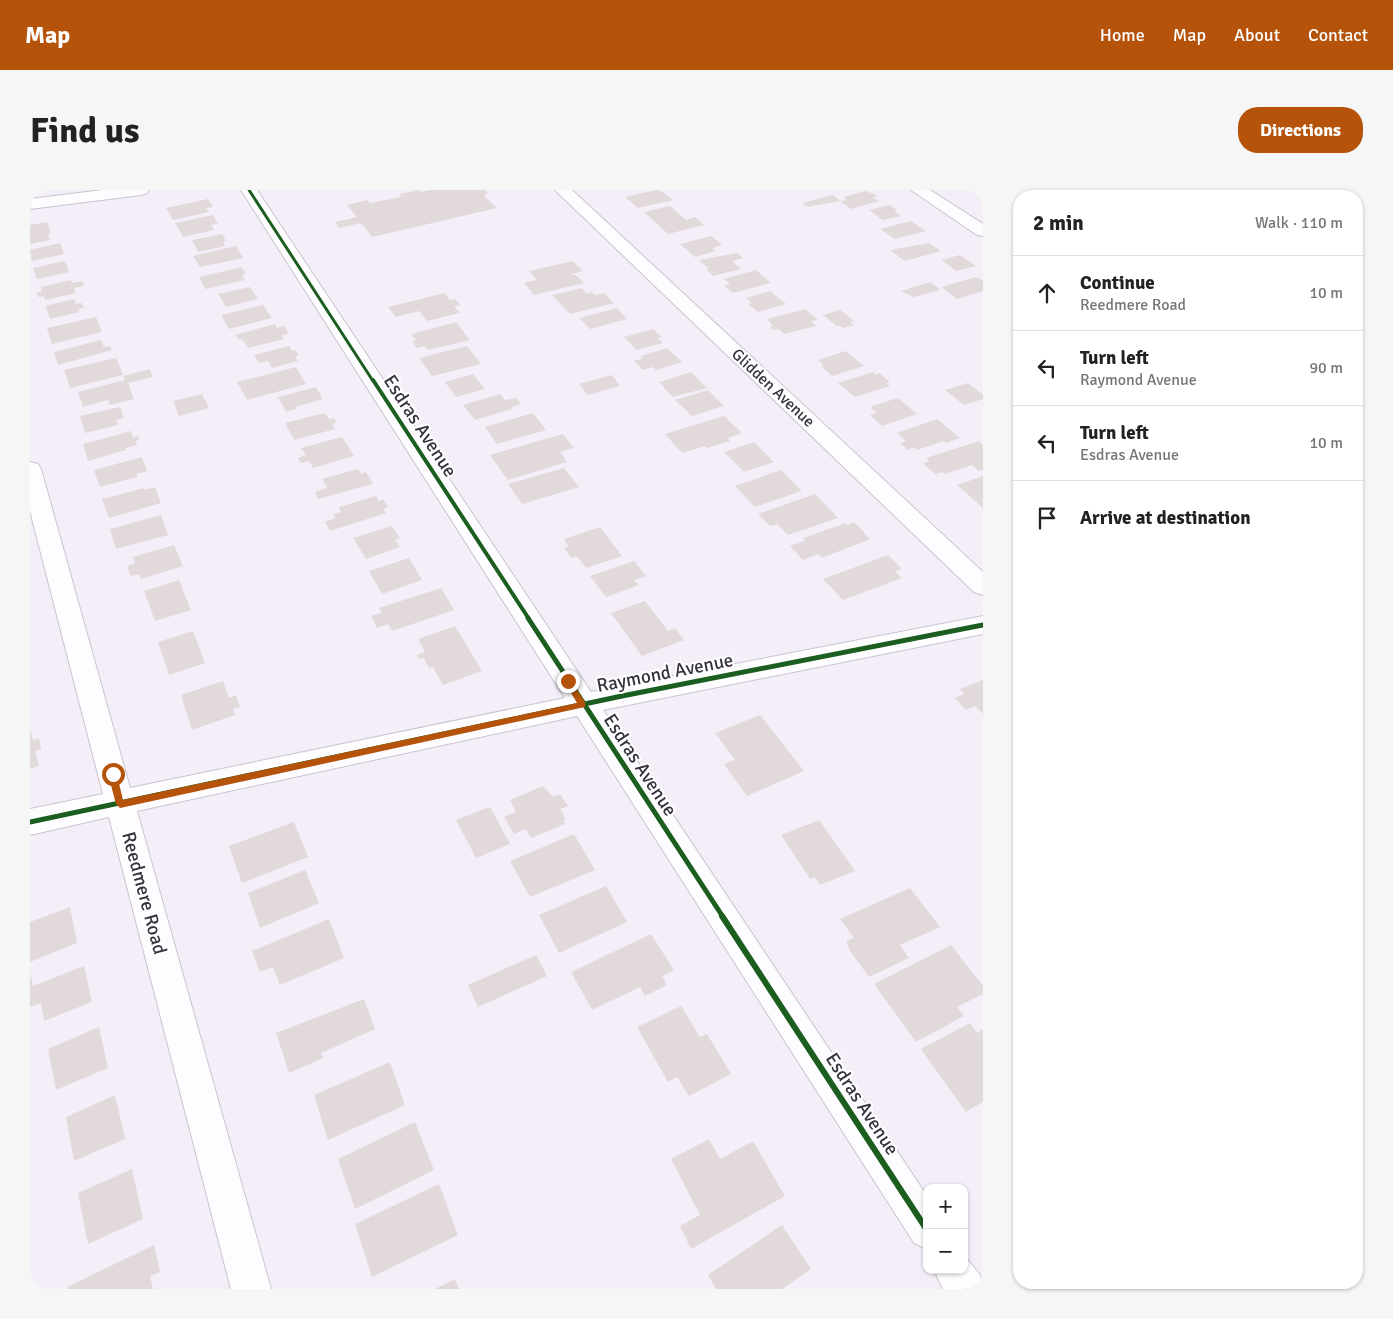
<!DOCTYPE html>
<meta charset="utf-8">
<style>
:root{--surface:#fff;--page:#f6f6f6;--text:#222;--muted:#767676;--line:#e0e0e0;--accent:#b45309}
body{margin:0;font-family:Signika,sans-serif;background:var(--page);color:var(--text)}
.controls{position:absolute;right:15px;bottom:15px;display:grid;overflow:hidden;border-radius:10px;box-shadow:0 1px 4px #0004}
.controls button{width:45px;height:45px;display:grid;place-items:center;padding:0;border:0;border-bottom:1px solid var(--line);background:var(--surface);color:var(--text);font:25px sans-serif}
.stop{position:absolute;width:15px;height:15px;margin:-11px;border:4px solid #b45309;border-radius:50%;background:#fff}
.stop.end{background:#b45309;border-color:#fff;box-shadow:0 1px 5px #0008}
.list{margin:0;padding:0;list-style:none}
h2{display:flex;justify-content:space-between;align-items:center;height:65px;margin:0;padding:0 20px;font-size:21px}
h2 small{font-size:16px;font-weight:400;color:var(--muted)}
.list li{display:grid;grid-template-columns:32px 1fr auto;gap:15px;align-items:center;box-sizing:border-box;height:75px;padding:0 20px;border-top:1px solid var(--line)}
.list b{display:block;font-size:19px;white-space:nowrap}
.list p{margin:0;font-size:16px;white-space:nowrap;color:var(--muted)}
.list em{font-size:16px;font-style:normal;color:var(--muted)}
.icon{flex:none;width:28px;height:28px;fill:none;stroke:currentColor;stroke-width:2;stroke-linecap:round;stroke-linejoin:round}
.map{position:relative;flex:none;width:953px;height:1099px;overflow:hidden;border-radius:20px}
header{display:flex;align-items:center;gap:30px;box-sizing:border-box;height:70px;padding:0 25px;background:var(--accent);color:#fff}
header strong{font-size:24px}
nav{display:flex;gap:28px;margin-inline-start:auto;font-size:18px}
.intro{display:flex;align-items:center;justify-content:space-between;box-sizing:border-box;height:120px;padding:0 30px}
h1{margin:0;font-size:35px}
.button{padding:12px 22px;border-radius:20px;background:var(--accent);color:#fff;font-size:18px;font-weight:700}
main{display:flex;gap:30px;padding:0 30px}
aside{flex:1;background:var(--surface);border-radius:20px;box-shadow:0 1px 4px #0004}
.map>svg:first-child{display:block}
</style>
<header>
<strong>Map</strong>
<nav><a>Home</a><a>Map</a><a>About</a><a>Contact</a></nav>
</header>
<div class="intro"><h1>Find us</h1><a class="button">Directions</a></div>
<main>
<div class="map">
<svg width="953" height="1099" viewBox="0 0 953 1099">
<rect width="100%" height="100%" fill="#f4eef9"/>
<path fill="#e2d9db" d="M390,0L391,2L401,0H455L458,3L454,6L467,18L342,47L331,33L309,38L305,32L327,27L317,15L337,10L340,13L371,7L370,4Z
M626,0H629L644,10L608,18L595,7Z
M836,1L848,6L843,8L849,11L821,19L810,11L817,10L813,7Z
M803,5L810,11L777,17L772,13Z
M178,9L183,17L176,18L179,22L143,30L136,18Z
M860,15L867,20L864,21L871,26L853,30L839,20Z
M640,16L656,30L665,27L674,35L638,44L614,22Z
M183,25L188,34L181,35L184,40L153,47L145,33Z
M881,31L896,41L865,49L850,39Z
M17,32L21,43L18,44L20,50L0,54V35Z
M192,44L196,51L193,52L195,56L168,62L162,50Z
M681,46L692,55L682,58L686,61L665,67L650,54Z
M30,53L34,64L2,71L0,60Z
M899,53L911,61L875,71L860,60Z
M206,56L213,68L170,77L163,66Z
M707,63L713,68L702,71L711,79L683,86L676,79H679L669,70Z
M930,65L946,76L926,81L911,70Z
M35,71L39,82L7,89L3,78Z
M543,71L553,81L541,84L546,85L554,93L504,105L494,93L507,90L499,81Z
M212,77L216,84L212,85L215,90L175,99L169,87Z
M726,80L741,93L703,103L694,96L700,94L694,89Z
M946,87L953,90V101L927,109L911,97Z
M41,90L42,93L52,91L54,96L44,98L46,103L15,110L14,106L8,107L7,103L12,101L11,97Z
M900,92L911,100L883,107L871,101Z
M220,97L228,109L196,117L188,104Z
M552,98L557,104L562,102L565,105L574,103L584,113L540,124L522,105Z
M740,101L756,114L728,122L718,114L722,113L716,108Z
M415,103L420,110L425,109L430,115L424,116L430,123L397,131L389,121L366,127L358,117Z
M44,109L46,114L52,113L54,118L48,119L49,122L20,129L15,116Z
M233,115L242,128L199,139L191,125Z
M587,118L597,129L560,139L549,128Z
M775,119L788,130L781,131L786,136L754,144L748,139L743,140L740,137L743,136L737,129Z
M810,120L824,131L820,132L824,135L813,138L810,136H807L793,125Z
M66,127L72,142L22,154L17,138Z
M426,132L440,150L398,160L394,156L387,158L382,151L386,150L381,144Z
M245,134L247,138L254,136L259,144L252,145L254,149L218,158L212,149L209,150L205,145Z
M623,139L632,147L628,148L633,153L607,160L594,147Z
M71,150L74,157L80,156L82,160L28,175L24,162Z
M259,156L262,161L266,160L269,165L265,166L268,171L242,178L238,171L229,173L224,165Z
M437,156L451,174L402,186L389,168Z
M637,158L652,172L626,180L623,177L613,180L604,171L613,168L611,166Z
M816,161L834,176L802,186L791,176L794,175L788,170Z
M86,168L93,185L40,198L34,180Z
M266,177L276,194L217,210L207,192Z
M120,179L123,187L98,193L104,209L80,215L78,210L53,217L48,202L95,190L93,186Z
M661,182L677,198L643,207L629,192Z
M843,182L846,185L849,183L860,192L856,193L860,196L825,207L808,193Z
M443,184L455,199L426,207L415,192Z
M582,185L590,196L558,205L549,194Z
M938,193L953,205V209L934,215L915,200Z
M286,197L293,209L265,217L266,219L256,222L248,207Z
M678,200L694,216L662,226L645,210Z
M172,204L179,218L149,226L143,211Z
M470,204L475,210L486,208L491,214L480,218L482,219L445,230L433,215Z
M868,208L887,224L852,236L840,225L847,223L841,218L842,216Z
M90,217L94,228L86,230L88,235L55,243L50,226Z
M295,223L299,229L304,228L307,232L302,234L305,239L264,250L255,233Z
M503,223L516,240L467,254L455,237Z
M694,226L712,243L698,248L700,251L677,258L675,256L652,263L635,244Z
M907,229L930,248L916,253L914,251L887,260L884,257L878,260L870,253L876,251L867,243Z
M101,241L103,247L108,246L110,250L105,251L107,255L95,258L96,260L58,271L53,254Z
M533,244L544,258L530,262L537,272L478,290L460,265Z
M312,247L324,266L283,278L279,271L271,273L268,268L276,265L271,258Z
M949,251L953,255V280L949,281L942,275L915,284L912,282L905,284L893,273L899,271L896,268Z
M724,252L744,272L714,282L694,262Z
M112,267L117,281L107,284V287L70,297L64,280Z
M534,278L549,297L492,314L478,294Z
M328,279L331,284L336,282L343,294L288,309L285,302L297,298L292,289Z
M751,280L772,301L725,317L705,296Z
M953,286V318L927,295Z
M125,297L131,313L79,328L72,309L114,298L115,300Z
M785,304L808,328L758,345L747,334L740,336L728,324Z
M346,306L349,311L353,309L358,317L353,319L356,323L300,341L295,332L306,328L303,324L311,322L309,317Z
M131,325L138,345L86,359L80,339Z
M824,332L840,349L792,368L788,364L773,370L760,356L775,351L773,348L816,333L817,335Z
M362,336L370,348L365,350L370,357L336,369L323,348Z
M570,337L592,366L556,378L547,366L541,368L534,358L539,357L534,349Z
M144,355L153,376L111,389L109,384L101,386L97,376L105,373L103,367Z
M858,365L872,379L865,381L872,388L813,410L793,389Z
M379,368L392,390L352,404L339,381Z
M604,371L616,386L604,390L609,395L576,407L560,386Z
M149,390L161,420L125,431L114,401Z
M411,398L424,420L362,441L358,434L347,438L341,426L352,423L349,418Z
M615,411L638,441L645,438L654,450L612,466L581,423Z
M425,436L452,481L413,495L403,477L399,478L394,468L389,469L387,465L395,462L388,449Z
M163,441L175,473L139,485L128,452Z
M953,490V524L945,516L936,520L925,508L934,504L930,499Z
M193,491L199,508L206,505L210,517L203,519L205,525L162,540L151,505Z
M730,525L774,581L717,606L694,574L705,570L685,543Z
M0,539L3,550L9,548L11,559L5,561L9,576L0,579Z
M513,596L523,607L530,604L538,616L530,619L536,629L533,630L535,634L501,648L496,639L484,644L474,627L486,622L480,610Z
M460,617L480,654L446,668L426,630Z
M789,630L825,681L790,695L785,687L780,689L751,645Z
M264,632L278,667L212,693L199,656Z
M544,644L565,680L500,707L480,671Z
M275,680L289,713L230,738L218,703Z
M576,696L597,732L529,763L509,725Z
M880,698L910,737L870,755L879,768L839,787L820,761L816,751L824,748L810,729Z
M40,717L47,753L0,772V732Z
M299,729L314,768L250,795L243,777L230,782L222,761Z
M621,744L644,780L632,786L637,795L615,806L610,797L562,820L541,782Z
M921,755L953,796V804L927,817L934,826L886,852L844,794Z
M506,765L517,786L448,817L438,795Z
M54,776L62,812L14,831L11,813L0,817V782L3,796Z
M334,809L345,839L291,863L293,868L259,883L246,843Z
M651,816L670,847L677,844L701,884L659,906L647,887L638,892L607,837Z
M940,833L947,843L953,839V912L936,922L891,859Z
M69,837L78,878L26,900L18,859Z
M360,872L375,915L298,950L284,905Z
M85,905L95,949L44,971L36,927Z
M385,932L404,980L325,1019L308,969Z
M679,949L690,969L723,951L755,1006L661,1059L650,1036L670,1025L641,969Z
M102,979L113,1029L58,1054L48,1003Z
M409,994L428,1045L342,1087L325,1034Z
M752,1035L781,1079L752,1099H686L678,1085Z
M124,1055L130,1082L120,1086L123,1099H37V1097Z
M425,1089L429,1099H405Z"/>
<g fill="none" stroke-linecap="round" stroke-linejoin="round">
<defs>
<path id="minor" d="M73,0H119L117,3L111,5L0,19V9Z
M211,0H227L561,502L953,426V444L573,520L897,1006V1059L884,1053L547,526L107,621L241,1099H201L79,627L0,645V619L73,604L0,321V272L8,274L11,279L100,598L535,508Z
M525,0H542L953,382V405L944,402Z
M934,1065L950,1085L953,1099H913L904,1080H934Z"/>
<path id="tertiary" d="M881,0H900L953,34V46L947,45Z"/>
</defs>
<use href="#minor" stroke="#cac4cf" stroke-width="2"/>
<use href="#tertiary" stroke="#cac4cf" stroke-width="2"/>
<use href="#minor" fill="#fdfcfe" fill-rule="evenodd"/>
<use href="#tertiary" fill="#fdfcfe" fill-rule="evenodd"/>
<defs>
<path id="cycleway-far3" d="M219,0L343,191"/>
<path id="cycleway-far2" d="M343,190L499,429"/>
<path id="cycleway-far1" d="M498,428L693,727
M0,632L592,506L953,435"/>
<path id="cycleway" d="M692,726L897,1040"/>
</defs>
<use href="#cycleway-far3" stroke="#fff" stroke-width="5"/>
<use href="#cycleway-far2" stroke="#fff" stroke-width="6"/>
<use href="#cycleway-far1" stroke="#fff" stroke-width="8"/>
<use href="#cycleway" stroke="#fff" stroke-width="9"/>
<use href="#cycleway-far3" stroke="#1b5e20" stroke-width="3"/>
<use href="#cycleway-far2" stroke="#1b5e20" stroke-width="4"/>
<use href="#cycleway-far1" stroke="#1b5e20" stroke-width="5"/>
<use href="#cycleway" stroke="#1b5e20" stroke-width="6"/>
</g>
<path fill="#b45309" d="M538,488L540,489L555,512V517L90,618L86,614L78,584L83,580L86,581L93,610L547,513L534,491Z"/>
<g text-anchor="middle" dominant-baseline="central" stroke-width="4" stroke-linejoin="round" paint-order="stroke">
<g font-size="16" fill="#38323e" stroke="#fff">
<text transform="translate(743 198) rotate(43)">Glidden Avenue</text>
</g>
<g font-size="19" fill="#38323e" stroke="#fff">
<text transform="translate(390 236) rotate(57)">Esdras Avenue</text>
<text transform="translate(635 483) rotate(-11)">Raymond Avenue</text>
<text transform="translate(610 575) rotate(57)">Esdras Avenue</text>
<text transform="translate(114 703) rotate(75)">Reedmere Road</text>
<text transform="translate(832 914) rotate(57)">Esdras Avenue</text>
</g>
</g>
</svg>
<div class="controls">
<button>+</button>
<button>−</button>
</div>
<div class="stop" style="left:83px;top:584px"></div>
<div class="stop end" style="left:538px;top:491px"></div>
</div>
<aside>
<h2>2 min<small>Walk · 110 m</small></h2>
<ul class="list">
<li><svg class="icon" aria-label="ahead" viewBox="0 0 24 24"><path d="M12 20V5M6 11l6-6 6 6"/></svg><div><b>Continue</b><p>Reedmere Road</p></div><em>10 m</em></li>
<li><svg class="icon" aria-label="left" viewBox="0 0 24 24"><path d="M17 20v-9H6M10 6l-5 5 5 5"/></svg><div><b>Turn left</b><p>Raymond Avenue</p></div><em>90 m</em></li>
<li><svg class="icon" aria-label="left" viewBox="0 0 24 24"><path d="M17 20v-9H6M10 6l-5 5 5 5"/></svg><div><b>Turn left</b><p>Esdras Avenue</p></div><em>10 m</em></li>
<li><svg class="icon" aria-label="arrive" viewBox="0 0 24 24"><path d="M6 21V4h12l-3 4 3 4H6"/></svg><div><b>Arrive at destination</b></div></li>
</ul>
</aside>
</main>
